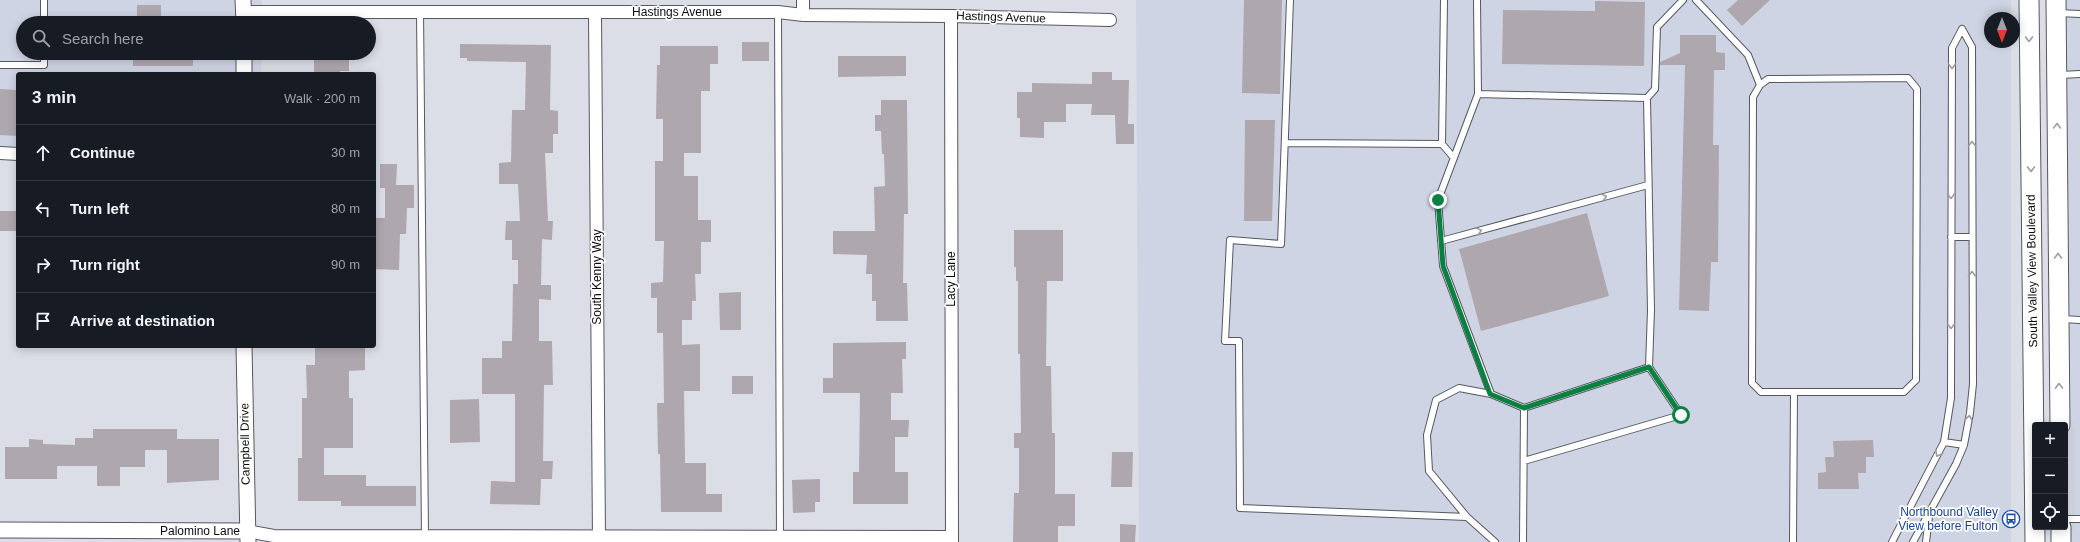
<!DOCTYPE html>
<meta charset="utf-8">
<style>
:root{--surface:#171b24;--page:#242831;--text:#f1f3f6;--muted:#9ea1a6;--line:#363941}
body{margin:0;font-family:Arial,sans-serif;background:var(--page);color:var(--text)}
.controls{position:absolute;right:12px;bottom:12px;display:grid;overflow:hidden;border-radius:4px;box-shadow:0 2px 10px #0003}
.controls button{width:36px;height:36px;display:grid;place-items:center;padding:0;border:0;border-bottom:1px solid var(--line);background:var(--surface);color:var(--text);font:20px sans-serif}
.compass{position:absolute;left:1984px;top:12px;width:36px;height:36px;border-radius:50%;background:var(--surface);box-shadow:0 2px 10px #0003;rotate:180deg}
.stop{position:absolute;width:12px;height:12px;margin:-9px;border:3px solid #0b8043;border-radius:50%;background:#fff}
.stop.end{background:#0b8043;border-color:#fff;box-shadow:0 1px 4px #0008}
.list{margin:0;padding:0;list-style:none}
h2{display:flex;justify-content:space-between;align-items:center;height:52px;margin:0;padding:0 16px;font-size:17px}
h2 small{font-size:13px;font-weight:400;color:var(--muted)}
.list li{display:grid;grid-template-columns:26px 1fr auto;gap:12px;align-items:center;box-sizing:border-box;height:56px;padding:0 16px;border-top:1px solid var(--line)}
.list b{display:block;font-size:15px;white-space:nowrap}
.list em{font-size:13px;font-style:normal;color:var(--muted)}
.icon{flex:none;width:22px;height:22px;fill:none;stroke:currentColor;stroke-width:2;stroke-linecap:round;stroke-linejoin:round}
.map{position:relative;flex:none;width:2080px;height:542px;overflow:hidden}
.search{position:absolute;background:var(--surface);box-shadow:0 2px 10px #0003;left:16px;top:16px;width:360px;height:44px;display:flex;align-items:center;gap:10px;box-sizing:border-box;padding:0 14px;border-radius:22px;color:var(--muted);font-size:15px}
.panel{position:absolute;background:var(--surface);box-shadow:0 2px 10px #0003;left:16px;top:72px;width:360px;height:276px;border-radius:4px}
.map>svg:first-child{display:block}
</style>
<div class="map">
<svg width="2080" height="542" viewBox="0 0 2080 542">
<rect width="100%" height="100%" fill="#dbdee7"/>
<path fill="#cfd4e4" d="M0,0H262V23H23V53H262L261,74H18V158L0,156Z
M1136,0H2011V18H1990V42H2011V542H1139Z
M2066,0H2080V542H2072Z"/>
<path fill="#afa7ae" d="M1244,0H1282L1280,94L1242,93Z
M1738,0H1770L1742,26L1727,10Z
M1595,1L1645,2L1644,66L1502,64L1503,10L1595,11Z
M137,5H161V23H137Z
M1680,35H1716V52L1725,53V70H1714L1713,145H1719L1718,262H1711L1709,311L1679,310L1685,65H1660V62L1680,53Z
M742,42H769V61H742Z
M460,44L551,45L550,110L558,111V134H553V153H545L548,221H553L552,240L542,239L541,285H551V300L539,299V341H552L553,385H544L543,461H553L552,479H541L540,505L490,504L491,481L515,482V394H482V358H502V341H512L513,284H518V260H512V240H505L506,221H520L518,184H499V163L511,162L512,110H525L526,62L467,61V58H460Z
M660,46H718V64H710V91H701V153H684V176H698V220H711V242H701V274H695L696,301H692V320H682V345L700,344V391H684L685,463H706V494H722V512H661L660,454H658L657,403H664L663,333H657V298H651V283L663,282L664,241H655V161H663V119H656L657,65H660Z
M133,53H193V66H133Z
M314,53H349V71H340V74H314Z
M838,56H906V76L838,77Z
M1092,72H1112V80H1129L1128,124H1134V144H1116L1115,115H1091L1092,104H1066V122H1044V138L1020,137V118H1017V92H1032V83L1092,84Z
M0,89L18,90V136L0,135Z
M881,100H907L908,214H904L903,283H907L908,321H876V301H872V274H866L867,255L833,254V231H875L874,187L885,186L884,154H882L881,131H875V115H881Z
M1245,120H1275L1272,221H1244Z
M380,164H397L396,185H414V208H407L406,234H400L399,270L374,269L376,218H385V188H380Z
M0,211H18V231H0Z
M1587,213L1609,296L1481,331L1459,249Z
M1014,230H1063V281H1047L1046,366H1051L1052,433H1055V494H1075V526H1058V542H1013L1014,493H1019V448H1014V433H1021L1020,354H1018V281H1016V267H1014Z
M741,292V330H720L719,293Z
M906,342V359H902L903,393H891V420H909L908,437H895V472H908V504H853V472H859L860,393H823V378H833V343Z
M315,346L365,347V370L349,371V398H353V448H324V475H366V486H416V506H341V501H298V458H302V398H307L306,365H315Z
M732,376H753V394H732Z
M479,399L480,442L450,443V400Z
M93,429H177V439H219V480L167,483V450H145V467H120V486H97V466H57V479H5V447H29V439L43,440V444L75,445V438H93Z
M1873,440L1874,457H1866V473H1858L1859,489H1818V473L1826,472L1825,457H1834L1833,441Z
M1112,452H1133L1132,487H1111Z
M820,479V502H815V512L793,513L792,480Z
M1120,524L1136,525L1135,542H1120Z"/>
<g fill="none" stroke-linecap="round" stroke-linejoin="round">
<defs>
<path id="service" d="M44,0V23
M1290,0L1281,244L1230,240L1225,341H1239L1240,508L1467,517L1495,542
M1477,0L1478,94L1647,98L1651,310L1649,367L1524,408L1523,542
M1696,0L1748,55L1760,85
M420,11L425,538
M778,12L780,538
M2058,13L2080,14
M0,65H44V53
M2060,75L2080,74
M1908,78L1917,89L1916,380L1904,392H1761L1752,383L1753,97L1760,85L1768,79Z
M1478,94L1438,200L1443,266L1491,394L1524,408
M1647,98L1655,89L1657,27L1683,0
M1285,143L1442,144L1454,158
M1442,144L1444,0
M1951,237H1971
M1441,241L1648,185
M2062,319L2080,320
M1944,442L1964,445
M1524,461L1681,415L1649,367
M1467,517L1429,471L1427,435L1436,400L1459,388L1491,394
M2065,519H2080
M1793,542L1794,392
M1892,542L1944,442L1951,398L1952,48L1962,29
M1913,542L1956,464L1964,445L1970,413L1973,384L1972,47L1962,29
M1926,542L1929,516"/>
<path id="minor" d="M803,0V15
M244,12H778L803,15L951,16L1110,20
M595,13L599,542
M951,16L952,542
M0,153L18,154
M246,531L274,536L952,537"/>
<path id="tertiary" d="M243,0L244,23
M244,53V74
M244,346L248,542
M0,530L246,531"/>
<path id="primary" d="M2029,0L2035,542
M2056,0L2060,425
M2061,527V542"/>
</defs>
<use href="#service" stroke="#565860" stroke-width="8"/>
<use href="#minor" stroke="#565860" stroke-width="14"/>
<use href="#tertiary" stroke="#565860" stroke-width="17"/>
<use href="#primary" stroke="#565860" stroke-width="21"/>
<use href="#service" stroke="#fff" stroke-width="6"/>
<use href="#minor" stroke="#fff" stroke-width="12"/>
<use href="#tertiary" stroke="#fff" stroke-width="15"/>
<use href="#primary" stroke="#fff" stroke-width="19"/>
</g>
<defs><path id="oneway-chevron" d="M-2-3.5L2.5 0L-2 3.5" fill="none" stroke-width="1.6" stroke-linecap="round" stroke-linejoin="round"/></defs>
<g stroke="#9d9d9f">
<use href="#oneway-chevron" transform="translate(2029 39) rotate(89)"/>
<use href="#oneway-chevron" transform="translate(1952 66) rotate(90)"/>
<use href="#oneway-chevron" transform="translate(2057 126) rotate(-90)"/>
<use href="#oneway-chevron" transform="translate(1972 144) rotate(-90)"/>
<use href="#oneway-chevron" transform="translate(2031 169) rotate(89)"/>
<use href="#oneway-chevron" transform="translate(1951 196) rotate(90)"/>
<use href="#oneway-chevron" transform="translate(1604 197) rotate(-15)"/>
<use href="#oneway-chevron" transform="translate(1479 231) rotate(-15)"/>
<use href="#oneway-chevron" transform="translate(2058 256) rotate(-90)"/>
<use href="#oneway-chevron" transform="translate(1972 274) rotate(-91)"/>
<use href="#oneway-chevron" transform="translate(1951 326) rotate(90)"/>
<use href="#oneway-chevron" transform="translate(2059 386) rotate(-91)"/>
<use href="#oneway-chevron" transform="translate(1969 418) rotate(-80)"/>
<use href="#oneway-chevron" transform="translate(1938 454) rotate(118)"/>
</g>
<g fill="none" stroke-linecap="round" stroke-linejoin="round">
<path stroke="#0b8043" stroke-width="5" d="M1438,200L1443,266L1490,394L1524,408L1649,367L1681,415"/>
</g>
<defs>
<symbol id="bus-ring" viewBox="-11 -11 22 22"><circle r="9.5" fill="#fff" stroke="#1a4fb4" stroke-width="1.5"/><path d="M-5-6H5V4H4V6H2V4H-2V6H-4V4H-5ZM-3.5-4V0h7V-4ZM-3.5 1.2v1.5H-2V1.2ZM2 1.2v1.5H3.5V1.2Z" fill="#1a4fb4"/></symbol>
</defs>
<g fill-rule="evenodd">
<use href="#bus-ring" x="2001" y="509" width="20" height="20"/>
</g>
<g text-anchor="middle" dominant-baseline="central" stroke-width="3.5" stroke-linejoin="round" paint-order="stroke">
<g font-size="12" fill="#0a0b0e" stroke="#fff">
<text x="677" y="12">Hastings Avenue</text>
<text transform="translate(1001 17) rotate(2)">Hastings Avenue</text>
<text transform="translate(2032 271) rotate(-91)">South Valley View Boulevard</text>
<text transform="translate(597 277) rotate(-90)">South Kenny Way</text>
<text transform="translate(951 279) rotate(-90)">Lacy Lane</text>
<text transform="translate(245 444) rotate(-91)">Campbell Drive</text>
<text x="200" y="531">Palomino Lane</text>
</g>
<g font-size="12" fill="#164399" stroke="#fff" text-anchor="end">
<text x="1998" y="512">Northbound Valley<tspan x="1998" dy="14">View before Fulton</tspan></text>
</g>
</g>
</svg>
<div class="controls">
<button>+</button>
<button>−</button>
<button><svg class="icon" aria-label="locate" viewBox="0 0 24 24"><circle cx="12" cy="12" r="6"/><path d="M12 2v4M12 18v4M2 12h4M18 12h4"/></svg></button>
</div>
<svg class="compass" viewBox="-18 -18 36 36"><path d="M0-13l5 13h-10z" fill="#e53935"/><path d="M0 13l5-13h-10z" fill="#9ea1a6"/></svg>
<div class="stop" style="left:1681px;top:415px"></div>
<div class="stop end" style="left:1438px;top:200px"></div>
<div class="search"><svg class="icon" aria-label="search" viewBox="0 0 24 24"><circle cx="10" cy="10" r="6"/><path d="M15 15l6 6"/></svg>Search here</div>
<section class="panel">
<h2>3 min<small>Walk · 200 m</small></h2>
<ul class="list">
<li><svg class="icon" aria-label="ahead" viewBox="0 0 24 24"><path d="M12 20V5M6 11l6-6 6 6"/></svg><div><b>Continue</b></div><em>30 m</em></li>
<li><svg class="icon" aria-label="left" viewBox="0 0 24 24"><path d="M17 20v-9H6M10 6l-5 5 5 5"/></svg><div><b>Turn left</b></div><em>80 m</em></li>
<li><svg class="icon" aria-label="right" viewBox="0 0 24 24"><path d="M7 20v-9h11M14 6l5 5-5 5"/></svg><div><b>Turn right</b></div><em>90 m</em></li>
<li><svg class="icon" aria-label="arrive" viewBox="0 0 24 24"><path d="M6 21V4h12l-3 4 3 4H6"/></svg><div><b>Arrive at destination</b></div></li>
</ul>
</section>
</div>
